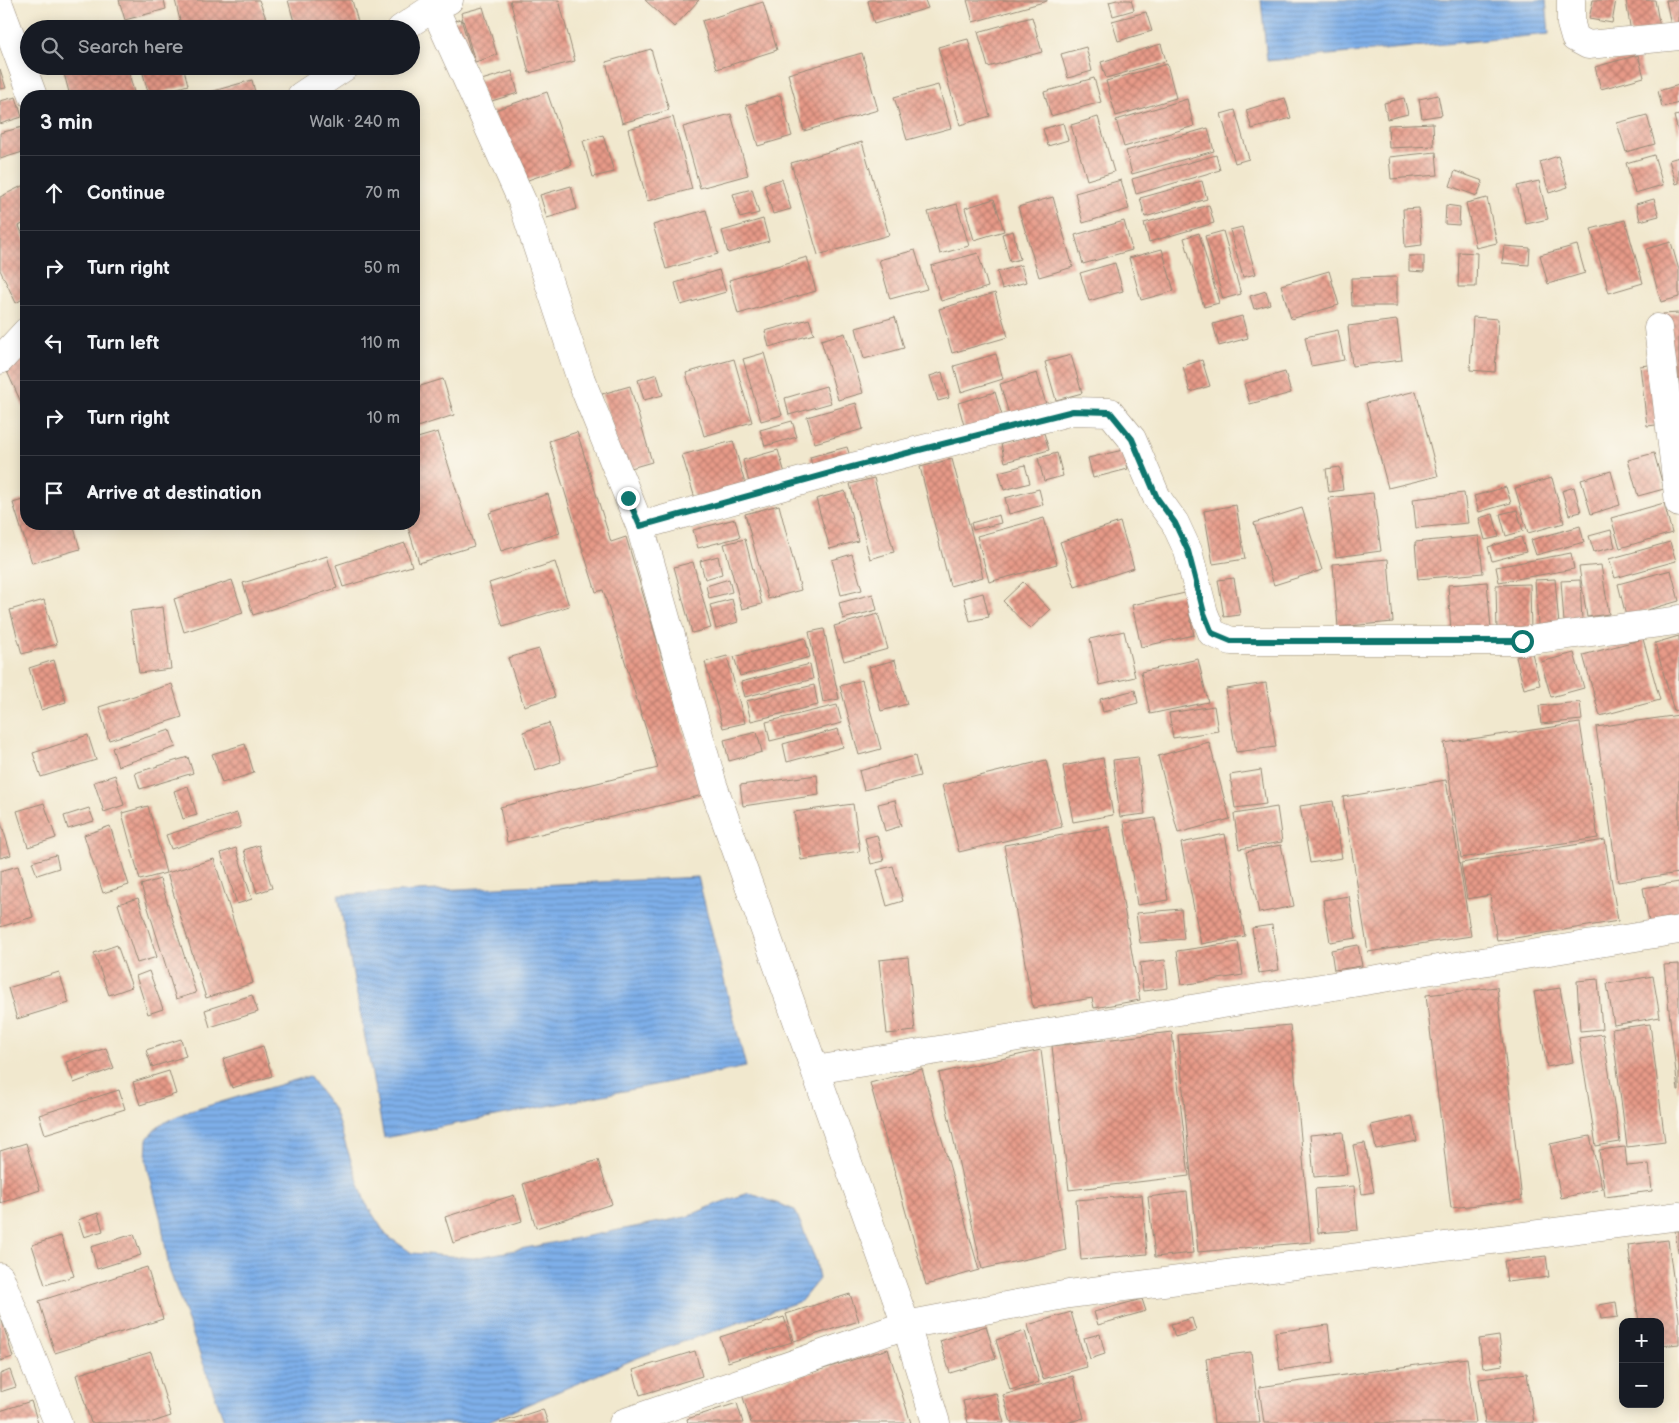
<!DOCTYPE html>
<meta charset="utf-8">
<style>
:root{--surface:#171b24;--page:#20242c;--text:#f1f3f6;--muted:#9ea1a6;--line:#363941}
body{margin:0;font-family:"Balsamiq Sans",sans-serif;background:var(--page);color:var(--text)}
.controls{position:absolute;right:15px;bottom:15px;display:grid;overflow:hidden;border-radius:10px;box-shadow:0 2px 12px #0003}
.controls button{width:45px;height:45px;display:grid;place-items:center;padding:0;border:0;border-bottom:1px solid var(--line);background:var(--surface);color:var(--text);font:25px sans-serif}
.stop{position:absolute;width:15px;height:15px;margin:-11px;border:4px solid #0f766e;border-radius:50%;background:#fff}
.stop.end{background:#0f766e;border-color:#fff;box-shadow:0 1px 5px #0008}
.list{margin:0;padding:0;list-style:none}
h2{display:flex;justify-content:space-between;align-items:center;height:65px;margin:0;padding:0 20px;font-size:21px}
h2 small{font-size:16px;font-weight:400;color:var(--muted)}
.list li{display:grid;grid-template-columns:32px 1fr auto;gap:15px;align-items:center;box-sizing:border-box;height:75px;padding:0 20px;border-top:1px solid var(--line)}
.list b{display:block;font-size:19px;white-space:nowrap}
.list em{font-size:16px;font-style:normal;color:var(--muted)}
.icon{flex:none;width:28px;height:28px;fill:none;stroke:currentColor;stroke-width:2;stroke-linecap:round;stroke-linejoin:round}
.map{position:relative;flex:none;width:1679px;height:1423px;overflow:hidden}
.search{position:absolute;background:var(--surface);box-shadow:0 2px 12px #0003;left:20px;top:20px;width:400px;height:55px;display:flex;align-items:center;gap:12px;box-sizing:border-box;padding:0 18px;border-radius:28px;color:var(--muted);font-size:19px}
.panel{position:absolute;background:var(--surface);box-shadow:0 2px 12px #0003;left:20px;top:90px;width:400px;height:440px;border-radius:20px}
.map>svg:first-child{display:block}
</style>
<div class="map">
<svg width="1679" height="1423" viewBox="0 0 1679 1423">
<defs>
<pattern id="water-rules" width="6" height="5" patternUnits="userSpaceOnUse" patternTransform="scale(1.25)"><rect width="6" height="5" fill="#7eafe9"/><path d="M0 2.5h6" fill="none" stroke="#688fbc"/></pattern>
<pattern id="building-cross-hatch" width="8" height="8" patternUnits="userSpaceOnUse" patternTransform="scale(1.25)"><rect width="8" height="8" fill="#e79a88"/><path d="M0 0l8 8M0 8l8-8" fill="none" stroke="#bc7e6f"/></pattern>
</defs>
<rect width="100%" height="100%" fill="#fbf7ec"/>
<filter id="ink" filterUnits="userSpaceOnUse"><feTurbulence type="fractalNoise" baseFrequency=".02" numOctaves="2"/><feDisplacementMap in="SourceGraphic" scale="10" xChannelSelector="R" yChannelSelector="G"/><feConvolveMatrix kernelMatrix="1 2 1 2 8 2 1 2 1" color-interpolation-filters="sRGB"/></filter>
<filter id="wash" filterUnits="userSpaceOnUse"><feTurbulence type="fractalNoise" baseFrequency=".0096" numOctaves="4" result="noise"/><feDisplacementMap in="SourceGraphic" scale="20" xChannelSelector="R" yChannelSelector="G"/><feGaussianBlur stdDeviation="1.12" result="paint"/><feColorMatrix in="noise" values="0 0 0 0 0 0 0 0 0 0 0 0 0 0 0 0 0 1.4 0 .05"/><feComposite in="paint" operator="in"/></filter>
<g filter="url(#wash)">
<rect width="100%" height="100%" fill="#f1e8ce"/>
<path fill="url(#water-rules)" stroke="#5c6c84" d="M1261,0H1546L1549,34L1267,61Z
M698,877L746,1067L384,1138L338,895Z
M309,1076L334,1110L365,1202L386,1235L412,1253L474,1258L686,1217L719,1203L749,1193L795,1210L816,1261L819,1279L801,1301L637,1358L484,1423H225L169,1269L161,1220L146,1161L147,1139L159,1125L184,1113Z"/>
<g id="blocks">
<path fill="url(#building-cross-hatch)" d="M119,0H164L166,9L125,20Z
M175,0H259L270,29H182Z
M288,0H352L359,26L348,29H296Z
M510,0H559L575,61L529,73Z
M645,0H699L674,27Z
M870,0H925L928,8L874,24L868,1Z
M967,0H1047V1L973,22Z
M1117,0H1131L1134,10L1113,16L1109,2Z
M1593,0H1616L1612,23L1589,19Z
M1626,0H1655L1660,28L1631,33Z
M1666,0H1679V25L1671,26Z
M763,2L777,50L717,69L702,21Z
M483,7L497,55L475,62L461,13Z
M1146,12L1152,31L1118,41L1112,21Z
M1032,17L1042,52L988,67L978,32Z
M461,19L474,63L452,22Z
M968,39L990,116L960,125L938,47Z
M1161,44L1166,61L1106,78L1101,62Z
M1086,47L1092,71L1068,78L1061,54Z
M651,49L669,110L622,123L606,62Z
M862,53L878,110L804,131L788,74Z
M1638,55L1644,77L1601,89L1595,67Z
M1167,64L1176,98L1116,116L1106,81Z
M62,66H127L135,96H70Z
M141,66H183L188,85L149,96Z
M212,66H236L229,69L212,68Z
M0,69L6,88L0,89Z
M512,71L518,93L485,103L478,81Z
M1094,78L1101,102L1051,116L1044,92Z
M252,80L256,96H196Z
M938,85L951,128L907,140L894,97Z
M1679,85V103L1662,107L1658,91Z
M547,92L572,165L516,184L492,111Z
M780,95L792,136L758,146L746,105Z
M1438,95L1442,115L1422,118L1419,99Z
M16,97L22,117L0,124V101Z
M1285,98L1291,118L1252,129L1246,110Z
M1404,98L1408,114L1387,119L1384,103Z
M1187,99L1194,126L1124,147L1116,120Z
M1235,110L1249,159L1235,163L1221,114Z
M731,114L748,175L700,188L683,127Z
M1647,115L1655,144L1626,152L1617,123Z
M1679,115V131L1678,132L1674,116Z
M673,117L692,189L647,201L628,129Z
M1098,117L1114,172L1087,180L1071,125Z
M1063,123L1068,140L1048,146L1043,129Z
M1433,123L1434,146L1389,148L1388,125Z
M26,126V151L0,159V133Z
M1208,128L1214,151L1132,174L1126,151Z
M603,135L614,172L593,177L583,141Z
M862,142L889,235L818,255L791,163Z
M1436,152L1438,175L1391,179L1389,157Z
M1216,155L1220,170L1136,194L1132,179Z
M1654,155L1663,185L1635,193L1626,163Z
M1558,156L1568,187L1549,193L1540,162Z
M1679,157V183L1676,184L1669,160Z
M1455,171L1483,181L1477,196L1450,186Z
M782,179L791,209L773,214L764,184Z
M1121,180L1129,209L1083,223L1075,193Z
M1202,181L1207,199L1145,217L1140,198Z
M1539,181L1548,219L1526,224L1517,186Z
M26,184V222L19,226L26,242V297L16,303L0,270V197Z
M571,186L577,209L547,218L540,195Z
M752,189L759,213L740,218L733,194Z
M1053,197L1073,267L1039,277L1018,207Z
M1487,198L1497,243L1476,248L1466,203Z
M994,199L1004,231L974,240L965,208Z
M1654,199L1659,216L1640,221L1636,204Z
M957,204L969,246L940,254L928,212Z
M1209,205L1214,223L1149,242L1144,223Z
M1446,205L1460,207L1459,225L1445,224Z
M1419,208L1422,245L1405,247L1403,209Z
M706,210L718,254L666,269L653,225Z
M763,219L769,241L728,253L722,231Z
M1625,220L1643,283L1609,293L1591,229Z
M1124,221L1132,250L1083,264L1075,235Z
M1242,227L1256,274L1243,277L1230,230Z
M1013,231L1020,259L1010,262L1002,234Z
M1223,231L1241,294L1223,299L1205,236Z
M1199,233L1219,303L1204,307L1184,238Z
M1671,242L1679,270V297L1661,302L1646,249Z
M1577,245L1585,273L1548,284L1540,255Z
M1504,246L1530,248L1529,265L1502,263Z
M1162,249L1174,291L1141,300L1129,258Z
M915,250L927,289L890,299L879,260Z
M1459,252L1477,253L1476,287H1458Z
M978,253L988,287L941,301L931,266Z
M1409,256H1424V272L1409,271Z
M807,257L816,291L738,314L729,280Z
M1115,263L1123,291L1089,301L1080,273Z
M1021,265L1026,282L1002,289L997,272Z
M719,270L726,292L681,305L675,283Z
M1329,271L1339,305L1291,319L1281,285Z
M1397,277V306H1352L1351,278Z
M1266,291L1270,304L1254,309L1250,296Z
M995,293L1008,337L952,353L939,309Z
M1679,313V430H1675L1663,314Z
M1242,316L1248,338L1219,346L1213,324Z
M895,317L904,348L864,359L856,328Z
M1473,317L1498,319L1495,372L1470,370Z
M809,319L814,334L769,347L765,331Z
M1397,320L1402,360L1352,366L1348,326Z
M1338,330L1344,360L1311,366L1305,337Z
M845,333L863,393L838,400L821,340Z
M764,353L782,415L761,421L743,359Z
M996,354L1003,379L961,392L954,366Z
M1071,355L1082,393L1056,400L1045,362Z
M26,356V413L5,367Z
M734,359L752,422L704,436L686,373Z
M1202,360L1210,386L1190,392L1183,366Z
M1657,364L1665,424L1647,426L1640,366Z
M942,372L949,398L938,401L930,376Z
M1285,372L1291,393L1250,404L1244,384Z
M1037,373L1048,411L1011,421L1000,384Z
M657,374L663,395L644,400L638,380Z
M443,379L454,415L414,428V388Z
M630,386L652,462L624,470L602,394Z
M826,386L831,403L789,415L785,398Z
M1416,391L1438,476L1388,488L1366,403Z
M995,392L1004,422L966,433L958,403Z
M856,403L863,429L815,443L807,417Z
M792,421L797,437L765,446L760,430Z
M438,432L474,546L419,563L407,524H414V439Z
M577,432L611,542L626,537L703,795L507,842L500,807L658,768L603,590L596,592L549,441Z
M1044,433L1049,450L1005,462L1001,444Z
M733,441L746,487L696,502L682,455Z
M847,447L851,459L813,470L810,457Z
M778,450L787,480L751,490L743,460Z
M1123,450L1128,469L1093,478L1088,458Z
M1057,453L1063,476L1044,481L1038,458Z
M1654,453L1664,489L1638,496L1628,460Z
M952,459L983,577L950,586L920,467Z
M1025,465L1030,483L1004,490L999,472Z
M1340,467L1343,490L1329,492L1326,469Z
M1611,471L1620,505L1591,514L1581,480Z
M874,478L894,552L870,559L850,484Z
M1552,478L1564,523L1528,533L1515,488Z
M1506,487L1511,503L1479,512L1474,496Z
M1574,487L1581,512L1569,515L1562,491Z
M1039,489L1043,505L1009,514L1005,498Z
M845,491L858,541L830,549L816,499Z
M1373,493L1381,551L1336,557L1328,498Z
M1464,493L1468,523L1416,528L1413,499Z
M548,494L560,533L501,551L489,513Z
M26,499V524H73L80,549L32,563L13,503Z
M1664,503L1672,533L1620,548L1611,518Z
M779,505L801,590L768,599L745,514Z
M1236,505L1245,559L1213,564L1204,511Z
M1302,508L1322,570L1274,585L1254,523Z
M1517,510L1523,531L1506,536L1500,514Z
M1493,514L1499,537L1485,540L1479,518Z
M999,515L1001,523L973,530L971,523Z
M1044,518L1057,564L989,582L977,536Z
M735,519L740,537L698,548L693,530Z
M1120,522L1134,568L1075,587L1060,542Z
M1580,526L1584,542L1536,555L1531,540Z
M1611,530L1615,547L1594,552L1589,536Z
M1479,536L1483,573L1418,579L1415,542Z
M1521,537L1526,552L1492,561L1488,547Z
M745,539L762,604L742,609L724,544Z
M1670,542L1676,561L1615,578L1609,559Z
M405,543L412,566L343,587L336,565Z
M1571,553L1574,569L1499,582L1496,567Z
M852,554L862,590L841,595L832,560Z
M327,556L337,588L253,615L243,583Z
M718,556L722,574L705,579L700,561Z
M1388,559L1393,622L1338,627L1333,564Z
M555,562L569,606L503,627L489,583Z
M693,562L711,628L692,633L674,567Z
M1601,565L1609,614L1587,617L1579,567Z
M1671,570L1679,601L1626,616L1618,584Z
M1234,578L1240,615L1224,617L1218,580Z
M729,579L732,592L709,598L706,586Z
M1555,579L1559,625H1538L1535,580Z
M232,580L243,613L184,632L174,599Z
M1580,580L1582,621L1564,622L1561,581Z
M1023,582L1050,610L1030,629L1003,601Z
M1487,582L1491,629L1451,632L1448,585Z
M1530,584L1531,631L1497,632L1496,585Z
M983,593L989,617L970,621L964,598Z
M1185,593L1194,635L1141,647L1132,605Z
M873,594L877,610L843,619L839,603Z
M732,599L738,622L716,629L710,605Z
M44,600L57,644L22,654L10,610Z
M163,607L171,669L139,673L130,611Z
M878,614L888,649L844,661L834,626Z
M824,629L839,699L823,702L809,632Z
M1124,631L1135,677L1100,685L1090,639Z
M1679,636V709L1674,711L1655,643Z
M805,638L810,657L740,676L734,657Z
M1643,639L1660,700L1600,716L1583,655Z
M539,649L555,697L524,706L508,658Z
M1532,653L1540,685L1524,689L1516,657Z
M1574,653L1584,688L1551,697L1541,662Z
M727,656L745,723L723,728L705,662Z
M1198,659L1208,702L1150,714L1141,672Z
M54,660L66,702L41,710L29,668Z
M895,660L907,704L881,711L869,667Z
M810,664L813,679L745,697L741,682Z
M862,680L881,749L859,755L840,686Z
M1266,683L1276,747L1236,752L1226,689Z
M172,684L182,717L109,740L99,707Z
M814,685L818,705L751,721L746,701Z
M1135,690L1138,703L1103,712L1100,699Z
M1580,702L1582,720L1541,724L1539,706Z
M837,705L842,723L770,741L766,722Z
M1214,706L1218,731L1173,738L1169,713Z
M1679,715V873L1618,882L1596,727Z
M549,723L561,762L535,771L523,732Z
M1580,723L1598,838L1461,858L1444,743Z
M838,729L843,747L787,762L783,744Z
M170,730L176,747L118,766L112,748Z
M757,732L762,752L729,761L724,740Z
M88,735L96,760L41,777L33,753Z
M1209,742L1230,819L1178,833L1158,756Z
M245,744L254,773L222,783L212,754Z
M915,756L920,776L864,790L859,771Z
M188,757L193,773L140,789L135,773Z
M1138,757L1145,814L1120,817L1113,760Z
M1103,758L1113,815L1073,822L1063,766Z
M1046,760L1062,827L959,852L942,785Z
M1261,770L1266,804L1235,808L1230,775Z
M115,775L124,805L104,812L94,782Z
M817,775L819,795L743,806L740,785Z
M1446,780L1471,936L1368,952L1343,797Z
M188,786L197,815L183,819L174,791Z
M895,800L901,826L885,831L878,804Z
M1333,801L1342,858L1310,863L1300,806Z
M44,803L56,838L28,847L17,811Z
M853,804L860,851L801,860L794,812Z
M148,806L166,873L140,880L122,813Z
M1277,807L1282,842L1239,849L1234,814Z
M89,808L94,821L68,829L64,816Z
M237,813L241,827L171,849L166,835Z
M1155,818L1168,900L1137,905L1124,823Z
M0,819L11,855L0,858Z
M110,826L129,885L103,893L84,835Z
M1110,827L1140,1000L1094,1008L1092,998L1033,1008L1004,845Z
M1225,834L1245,936L1201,944L1181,843Z
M877,835L884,861L871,864L865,838Z
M1605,840L1618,921L1497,941L1490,895L1467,899L1461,863Z
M259,845L272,888L257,893L244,850Z
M1281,845L1294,906L1259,913L1246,852Z
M236,848L252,899L237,904L221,853Z
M56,855L59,868L37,875L32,862Z
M214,859L253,983L206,998L167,873Z
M18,866L33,917L0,927V871Z
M893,866L903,901L887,906L877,870Z
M160,879L196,993L176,999L141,885Z
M1679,882V917L1649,922L1643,888Z
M1349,896L1356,938L1330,942L1323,900Z
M138,898L157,957L137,963L118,904Z
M1181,909L1184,939L1140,943L1136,913Z
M1272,925L1279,970L1259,973L1252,928Z
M1238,942L1243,975L1182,985L1177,951Z
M117,945L132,987L109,995L94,953Z
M1358,945L1362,966L1334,970L1331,950Z
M908,957L915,1031L887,1034L879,960Z
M1165,960L1168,988L1143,991L1140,963Z
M1679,964V1091H1678L1664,965Z
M149,971L163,1009L148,1014L136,976Z
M59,972L69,1003L17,1019L8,988Z
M1653,976L1660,1017L1614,1025L1607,984Z
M1598,979L1602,1029L1580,1031L1577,981Z
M1497,987L1522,1200L1451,1208L1426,995Z
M1560,988L1573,1062L1547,1067L1534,992Z
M252,995L258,1012L210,1027L205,1010Z
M1650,1024L1665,1142L1627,1147L1612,1029Z
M1290,1025L1311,1242L1198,1252L1178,1035Z
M1172,1032L1189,1176L1069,1190L1052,1046Z
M1603,1034L1620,1142L1596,1146L1579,1038Z
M181,1039L186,1056L152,1067L146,1050Z
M263,1046L272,1076L232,1088L223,1059Z
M106,1048L114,1068L74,1083L66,1062Z
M1041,1050L1066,1250L982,1269L939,1073Z
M922,1069L979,1270L926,1285L870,1083Z
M169,1071L176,1094L140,1105L133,1082Z
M119,1090L125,1109L45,1134L39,1115Z
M1412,1116L1417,1141L1376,1149L1371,1125Z
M1343,1132L1347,1174L1314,1177L1310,1135Z
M1590,1136L1602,1189L1561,1198L1550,1144Z
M26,1143L40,1190L0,1203V1151Z
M1365,1143L1374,1192L1362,1194L1353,1145Z
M1625,1147L1627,1166L1649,1164L1652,1191L1605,1197L1599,1150Z
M598,1160L612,1204L536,1228L523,1184Z
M1354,1186L1358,1230L1318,1233L1315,1189Z
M1187,1192L1193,1253L1155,1257L1148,1197Z
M514,1195L522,1221L453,1243L445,1217Z
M1142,1195L1147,1254L1081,1260L1076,1200Z
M98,1213L103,1231L84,1237L78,1220Z
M1675,1231H1679V1252H1678Z
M134,1234L141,1255L97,1269L91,1247Z
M61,1236L74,1276L45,1285L32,1245Z
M1668,1240L1679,1320V1344L1660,1346V1322H1639L1628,1245Z
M1546,1256L1549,1277L1507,1282L1504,1261Z
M147,1267L163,1319L55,1353L39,1301Z
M850,1294L859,1321L794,1341L786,1314Z
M1142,1299L1146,1311L1098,1325L1094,1312Z
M1616,1302L1618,1317L1601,1319L1599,1305Z
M1071,1312L1087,1367L1043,1379L1028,1325Z
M784,1317L792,1342L728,1362L720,1337Z
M1192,1318L1196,1331L1175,1337L1171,1324Z
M2,1321L13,1357L0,1361V1322Z
M1328,1325L1333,1362L1280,1370L1275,1332Z
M986,1326L996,1359L950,1373L940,1341Z
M1025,1331L1039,1382L1010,1390L996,1340Z
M1100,1334L1105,1354L1090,1359L1084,1338Z
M1499,1336L1503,1365L1483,1368L1479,1339Z
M888,1349L911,1423H751L742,1394Z
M695,1351L702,1376L640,1395L633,1370Z
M151,1352L171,1416L150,1423H91L76,1375Z
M1251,1352L1260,1423H1214L1206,1358Z
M1467,1358L1476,1423H1264L1259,1387Z
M10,1370L16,1387L0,1392V1374Z
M1527,1373L1534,1423H1485L1479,1379Z
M1073,1376L1084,1418L1066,1423H1011L1003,1395Z
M996,1393L1004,1423H968L963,1401Z
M31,1401L38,1423H0V1411Z
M737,1403L743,1423H688L687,1419Z
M543,1409L548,1423H500Z"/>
</g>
</g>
<g filter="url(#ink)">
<use href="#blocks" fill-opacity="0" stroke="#968976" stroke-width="1"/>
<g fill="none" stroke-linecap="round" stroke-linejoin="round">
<defs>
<path id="minor" d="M1571,0V24L1575,38L1588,45L1679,36
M0,7L33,96
M434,7L522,201L581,380L640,526L713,785L906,1325L936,1423
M401,29L434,7L449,0
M301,96L346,66
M1658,328L1679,503
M0,360L26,332
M640,526L852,467L1073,411L1110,412L1132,439L1157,498L1175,523L1188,551L1204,613L1212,633L1231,641H1522L1674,621L1679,619
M815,1070L1679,930
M0,1277L58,1423
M623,1423L906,1325L1069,1294L1679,1216"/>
</defs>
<use href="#minor" stroke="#968976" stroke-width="29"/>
<use href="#minor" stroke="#fff" stroke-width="28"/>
</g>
</g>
<g fill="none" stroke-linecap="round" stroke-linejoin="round" filter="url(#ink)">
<path stroke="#0f766e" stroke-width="6" d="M628,498L640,526L852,467L1073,411L1110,412L1132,439L1157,498L1175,523L1188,551L1204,613L1212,633L1231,641H1522"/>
</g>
</svg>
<div class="controls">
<button>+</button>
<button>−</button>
</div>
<div class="stop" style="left:1522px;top:641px"></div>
<div class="stop end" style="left:628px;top:498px"></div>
<div class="search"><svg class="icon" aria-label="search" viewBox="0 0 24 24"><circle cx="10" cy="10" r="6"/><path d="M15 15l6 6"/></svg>Search here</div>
<section class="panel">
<h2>3 min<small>Walk · 240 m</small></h2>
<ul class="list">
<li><svg class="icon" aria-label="ahead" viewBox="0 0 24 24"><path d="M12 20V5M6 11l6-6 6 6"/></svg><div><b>Continue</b></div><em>70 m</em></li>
<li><svg class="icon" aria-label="right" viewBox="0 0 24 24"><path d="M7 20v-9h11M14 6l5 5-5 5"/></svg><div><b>Turn right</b></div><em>50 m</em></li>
<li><svg class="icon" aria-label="left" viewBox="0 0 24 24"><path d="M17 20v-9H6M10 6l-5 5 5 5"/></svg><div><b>Turn left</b></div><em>110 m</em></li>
<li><svg class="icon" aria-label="right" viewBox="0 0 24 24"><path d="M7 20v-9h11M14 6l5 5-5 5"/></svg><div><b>Turn right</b></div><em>10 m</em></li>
<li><svg class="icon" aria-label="arrive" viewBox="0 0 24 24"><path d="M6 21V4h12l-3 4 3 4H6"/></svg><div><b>Arrive at destination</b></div></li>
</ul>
</section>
</div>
